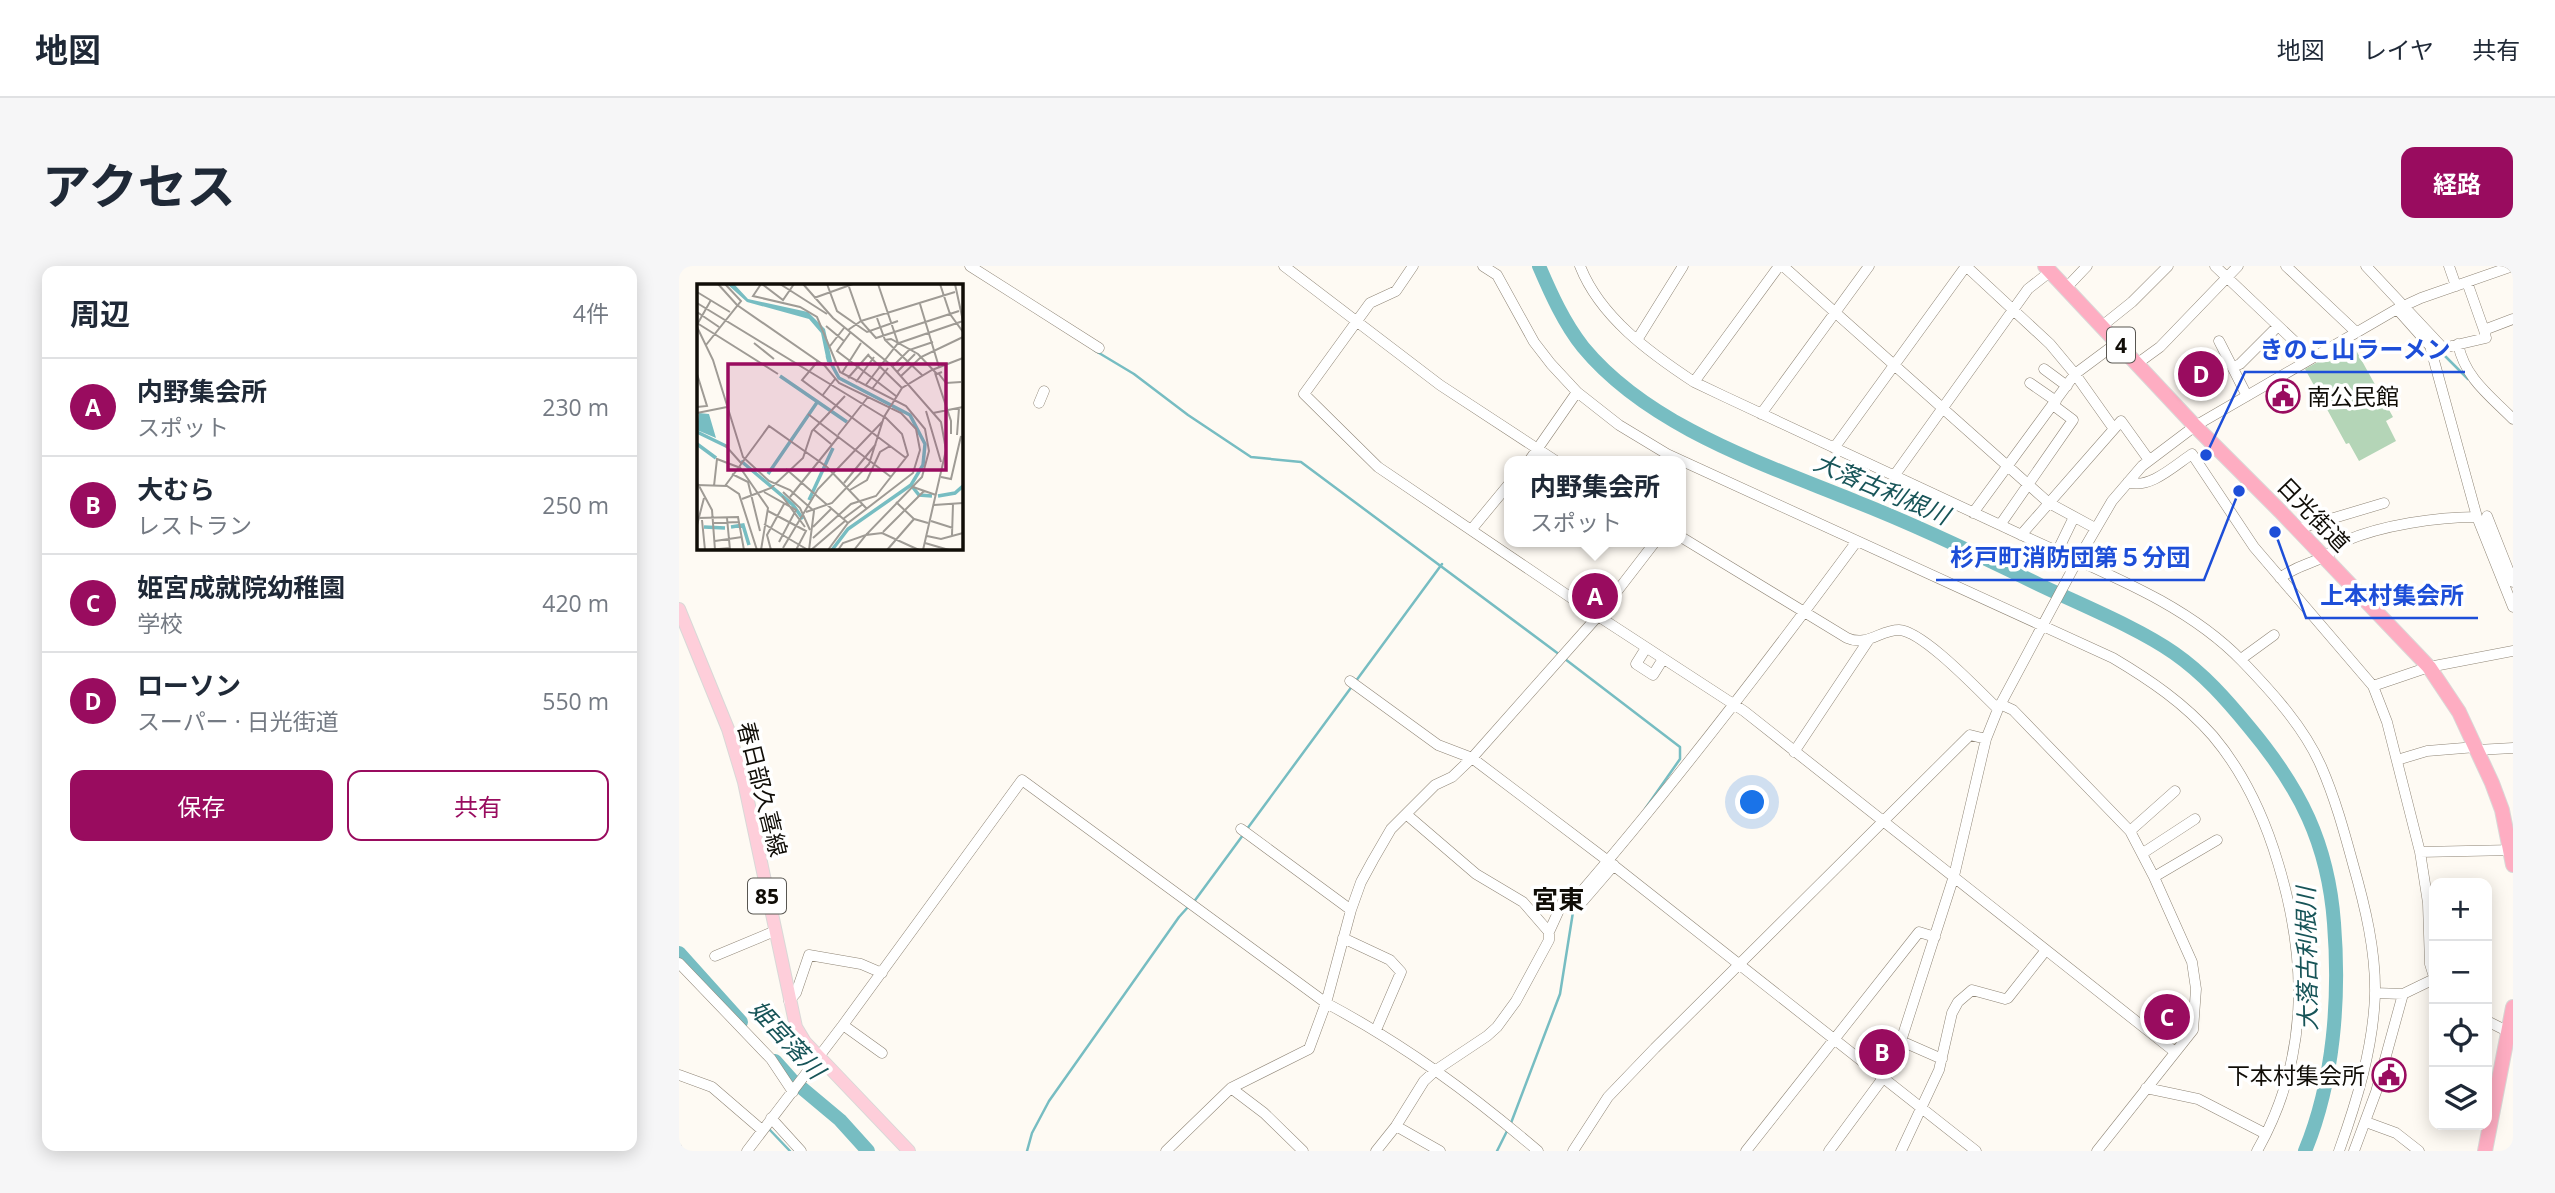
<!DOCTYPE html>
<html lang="ja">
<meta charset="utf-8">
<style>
:root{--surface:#fff;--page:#f6f6f7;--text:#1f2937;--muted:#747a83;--line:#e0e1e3;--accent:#990c5f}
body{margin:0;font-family:"Open Sans","Noto Sans JP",sans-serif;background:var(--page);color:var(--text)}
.controls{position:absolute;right:21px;bottom:21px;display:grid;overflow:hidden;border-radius:14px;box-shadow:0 4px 18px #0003}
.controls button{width:63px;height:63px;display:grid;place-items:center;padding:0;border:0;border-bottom:2px solid var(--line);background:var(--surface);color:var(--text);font:35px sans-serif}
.you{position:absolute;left:1074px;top:537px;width:24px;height:24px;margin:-18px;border:5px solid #fff;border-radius:50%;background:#1a73e8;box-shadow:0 0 0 10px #1a73e833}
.badge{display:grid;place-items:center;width:46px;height:46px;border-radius:50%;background:var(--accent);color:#fff;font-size:23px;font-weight:700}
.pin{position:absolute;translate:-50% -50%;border:4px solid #fff;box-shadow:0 2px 7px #0006}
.popup{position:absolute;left:825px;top:190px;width:182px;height:91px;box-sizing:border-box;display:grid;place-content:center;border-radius:14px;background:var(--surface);filter:drop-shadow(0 2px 5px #0005);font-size:23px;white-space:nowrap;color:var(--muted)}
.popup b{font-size:26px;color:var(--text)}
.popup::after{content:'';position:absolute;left:50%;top:100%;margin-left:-14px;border:14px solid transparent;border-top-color:var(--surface)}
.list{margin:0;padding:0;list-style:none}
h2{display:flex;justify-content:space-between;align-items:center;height:91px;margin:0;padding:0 28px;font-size:30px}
h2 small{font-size:23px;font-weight:400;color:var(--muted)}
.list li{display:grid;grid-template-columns:46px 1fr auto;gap:21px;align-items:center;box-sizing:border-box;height:98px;padding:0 28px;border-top:2px solid var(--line)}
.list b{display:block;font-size:26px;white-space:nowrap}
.list p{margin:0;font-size:23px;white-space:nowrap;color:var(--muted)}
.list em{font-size:23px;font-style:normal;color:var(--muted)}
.actions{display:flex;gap:14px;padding:21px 28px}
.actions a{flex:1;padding:16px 0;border:2px solid var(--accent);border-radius:14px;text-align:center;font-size:24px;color:var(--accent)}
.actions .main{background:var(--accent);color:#fff}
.icon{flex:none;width:38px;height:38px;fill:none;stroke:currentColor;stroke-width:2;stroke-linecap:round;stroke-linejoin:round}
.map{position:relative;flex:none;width:1834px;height:885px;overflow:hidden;border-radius:14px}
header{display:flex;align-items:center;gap:42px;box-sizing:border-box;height:98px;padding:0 35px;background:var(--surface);border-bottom:2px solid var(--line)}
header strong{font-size:33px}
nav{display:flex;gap:38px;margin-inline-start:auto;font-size:24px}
.intro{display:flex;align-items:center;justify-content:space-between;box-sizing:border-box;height:168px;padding:0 42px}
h1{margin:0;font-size:49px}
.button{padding:18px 32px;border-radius:14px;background:var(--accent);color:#fff;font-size:24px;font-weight:700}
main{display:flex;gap:42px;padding:0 42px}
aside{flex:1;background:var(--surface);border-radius:14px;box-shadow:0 4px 18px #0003}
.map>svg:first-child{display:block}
</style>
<header>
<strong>地図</strong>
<nav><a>地図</a><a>レイヤ</a><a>共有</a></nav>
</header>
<div class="intro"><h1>アクセス</h1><a class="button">経路</a></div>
<main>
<aside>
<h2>周辺<small>4件</small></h2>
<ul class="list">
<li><span class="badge">A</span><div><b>内野集会所</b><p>スポット</p></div><em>230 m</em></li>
<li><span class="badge">B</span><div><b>大むら</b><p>レストラン</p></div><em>250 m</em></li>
<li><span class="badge">C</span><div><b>姫宮成就院幼稚園</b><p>学校</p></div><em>420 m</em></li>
<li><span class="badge">D</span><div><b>ローソン</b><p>スーパー · 日光街道</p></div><em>550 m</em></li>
</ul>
<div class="actions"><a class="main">保存</a><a>共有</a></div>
</aside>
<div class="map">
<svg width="1834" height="885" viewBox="0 0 1834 885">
<rect width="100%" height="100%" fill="#fefaf3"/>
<path fill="#b4d5b7" d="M1673,77L1714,151L1707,155L1717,175L1680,195L1670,177L1667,178L1626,103Z"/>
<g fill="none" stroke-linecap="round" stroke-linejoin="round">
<path stroke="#77bdc2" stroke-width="2.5" d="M415,84L455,108L509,149L572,191L622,196L881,389
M1762,86L1789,113
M886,393L1001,481V493L966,543
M568,563L763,298
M514,637L564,569
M832,857L881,728L894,646L899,637
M90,863L111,885
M348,885L353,867L370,835L500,651L509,641
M818,885L829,863"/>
<path stroke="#77bdc2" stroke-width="14" d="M860,0C872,28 885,57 904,81C970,161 1085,198 1178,236C1242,261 1304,291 1365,321C1405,340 1459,362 1495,387C1525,408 1547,433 1570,461C1621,522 1649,577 1655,657C1661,732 1655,815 1626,885
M0,687L62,756
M96,795L112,813L161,854L189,885"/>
<defs>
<path id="minor" d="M291,0L420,82
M605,0L761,119L877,195
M734,0L717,25L691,37L625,128L699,201L919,350L1065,445L1496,786
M804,0L818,9L855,76L872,98L898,126L940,159L988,188L1434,392C1471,414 1505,437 1534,470C1566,508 1585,550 1599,597C1629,696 1630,793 1578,885
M901,0C921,51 971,87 1015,116C1126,169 1238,220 1349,272C1422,306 1506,336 1563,395C1592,425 1625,461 1642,500C1656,532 1665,565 1674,598C1686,640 1697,685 1696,729C1694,782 1678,835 1660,885
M1104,0L1370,237L1416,262
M1287,0L1371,78L1396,108L1435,163
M1536,0L1633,92
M1607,0L1677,66
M1687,0L1764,82L1807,72L1805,64
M1770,0L1777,20
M1788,16L1805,64L1834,53
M1388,21L1408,0
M1718,43L1751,80L1798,251L1834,341
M1423,60L1453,36L1489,0
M958,74L1004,0
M1540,75L1568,130
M1779,78C1786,112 1810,129 1834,153
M1459,97L1481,81L1559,0
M1554,101L1561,98L1599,60
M1365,103L1388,120
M1015,116L1100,0
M1351,117L1377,135
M360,137L365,125
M1082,148L1190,0
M1155,182L1287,0
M850,195L898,126
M1215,210L1349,23L1372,5
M1449,216C1470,224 1495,200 1513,188L1575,281L1694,420L1708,456L1741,586L1749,637L1751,698L1755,711
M1294,247L1396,108L1439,76
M1808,250L1834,316
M1321,259L1394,154L1374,139
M1618,263L1705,237
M792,264L830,218
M1342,269L1442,155L1470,194
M1002,271L1168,372C1188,381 1201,364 1220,364C1244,365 1300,425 1319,443
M1378,286L1395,251
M1601,312C1617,300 1628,299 1645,291C1653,287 1658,279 1666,275C1703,259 1758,251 1798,251
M967,382L957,398L974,409L984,393
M1562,393L1595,369
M671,415L759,479L793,492L929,595L1297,885
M1694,420L1750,401L1834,385
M1321,438L1334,444L1451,565L1475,611L1513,696L1517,723L1514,764L1418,885
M1798,484L1834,482
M1115,486L1189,375
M1718,494L1748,485L1797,481
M727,548L797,608L844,636L870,666
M562,563L672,644
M1451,565L1496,525
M1741,586L1834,584
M1464,587L1516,553
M1475,611L1538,574
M896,633C995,519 1088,397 1178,275
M664,672L711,694L722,706L697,764
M36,690L96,665
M0,697L92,793L114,826
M1696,727L1724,728
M110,735L117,727L130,689L182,698L203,707
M1808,755L1832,767
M164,759L203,787
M1222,775L1263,793
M0,809L33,821L83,864
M552,822L585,847L624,885
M1467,822L1519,833L1587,868
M92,852L122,885
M1687,856L1717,867L1740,885
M717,860L761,885
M68,885L164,759L343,514L647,737C726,779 791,827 859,885
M487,885L552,822L630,783L647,737L672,644L682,616L694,594L712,563L756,519L773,511L793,492L919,350L976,276
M697,885L717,860L745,815L757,804L808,770L818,761L837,735L870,674V666L886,631L904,635L935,599
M894,885L929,831L976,782L1291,469L1307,473
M1067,885L1240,666L1256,671
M1150,885L1204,812L1222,775L1275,610L1307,473L1319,443L1398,295L1433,235L1463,200L1516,160L1718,43L1742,32L1834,0
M1222,885L1260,804L1273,747L1279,736L1293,724L1326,733L1329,732L1367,684
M1675,885L1697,826L1724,728L1755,713"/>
<path id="major" d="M0,343L49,463L65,516L117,761L126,776L230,885"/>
<path id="highway" d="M1366,0L1516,160L1601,245L1750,401L1780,446L1813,517L1823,544L1834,599
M1806,885L1834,741"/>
</defs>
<use href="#minor" stroke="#8f8576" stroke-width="11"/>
<use href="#major" stroke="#d9d8d7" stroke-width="14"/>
<use href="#highway" stroke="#d9d8d7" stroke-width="16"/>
<use href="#minor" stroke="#fff" stroke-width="10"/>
<use href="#major" stroke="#feceda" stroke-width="12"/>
<use href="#highway" stroke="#feadc2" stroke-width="14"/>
<defs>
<path id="rail" d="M0,880L2,885"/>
</defs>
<use href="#rail" stroke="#88847e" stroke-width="5"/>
<use href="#rail" stroke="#fff" stroke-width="2.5" stroke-dasharray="8" stroke-linecap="butt"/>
</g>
<defs>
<symbol id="civic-ring" viewBox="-11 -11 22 22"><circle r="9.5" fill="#fff" stroke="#990c5f" stroke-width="1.5"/><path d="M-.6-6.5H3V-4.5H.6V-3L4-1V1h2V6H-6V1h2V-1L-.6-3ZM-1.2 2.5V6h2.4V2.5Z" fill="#990c5f"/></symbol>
</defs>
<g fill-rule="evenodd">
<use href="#civic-ring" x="1585" y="111" width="38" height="38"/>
<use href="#civic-ring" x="1691" y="790" width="38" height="38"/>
</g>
<g text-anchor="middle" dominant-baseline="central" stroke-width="7" stroke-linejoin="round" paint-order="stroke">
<g fill="#fff" stroke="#585651" stroke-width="2">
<rect x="1428" y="61.5" width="28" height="35" rx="5"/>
<rect x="69" y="612.5" width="38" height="35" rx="5"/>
</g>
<g font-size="21" font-weight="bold" fill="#100d07">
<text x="1442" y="79">4</text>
<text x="88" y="630">85</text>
</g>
<g font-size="23" fill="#100d07" stroke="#fff" text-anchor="start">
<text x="1628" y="130">南公民館</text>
<text x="1686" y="809" text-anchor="end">下本村集会所</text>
</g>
<g font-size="23" fill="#100d07" stroke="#fff">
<text transform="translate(1635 248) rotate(46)">日光街道</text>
<text transform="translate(84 523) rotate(76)">春日部久喜線</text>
</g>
<g font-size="24" font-style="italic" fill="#175458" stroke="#fff">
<text transform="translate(1203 222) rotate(23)">大落古利根川</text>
<text transform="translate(1627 693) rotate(-91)">大落古利根川</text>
<text transform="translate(109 773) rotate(47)">姫宮落川</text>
</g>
<g font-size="26" font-weight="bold" fill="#100d07" stroke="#fff">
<text x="879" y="633">宮東</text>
</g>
</g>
<g transform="translate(18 18)">
<rect width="266" height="266" fill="#fefaf3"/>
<path d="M30,0H37L51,15L111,28L128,45L135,77L130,78L124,49L112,35L50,18ZM2,129L12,130L19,154L0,146Z" fill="#77bdc2"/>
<path fill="none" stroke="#77bdc2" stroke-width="3.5" d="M130,72L142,94L213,131L228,160L226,181L214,201L151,245L135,266M83,92L150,138M0,148L31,163M0,160L19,174M44,177L96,221L106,235M71,190L121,117M214,201L222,211L235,212M241,212L258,209L266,202M112,216L136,164M7,243L28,244M34,243L46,241L52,261"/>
<path fill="none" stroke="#9f9b95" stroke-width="2" d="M21,0L40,21L128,82L142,99L204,129L219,145L223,166L216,189L151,239L131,266M64,0L56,12L103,23L120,33L143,88L209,122L228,145L232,167L225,193L169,251L146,259L141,266M65,0L86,16L97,0M83,0L130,30M106,0L136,34L194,81L244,138L249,166L226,266M130,0L140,27L170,48L201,37M151,0L164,37L258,8M243,0L253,30L266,48M258,0L266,37M0,8L33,28M117,14L156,0M0,19L187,133M223,20L242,83M0,28L22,43M180,34L188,56L225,91M0,39L81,90M1,39L14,16M129,42L147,57M0,43L16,76L46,173L72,197L93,206L117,227L112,266M151,46L164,37L179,54L262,27M153,49L140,67L199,112M188,56L194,55L221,70L240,90L245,88M57,59L77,75M202,59L266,37M9,61L44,17L28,0M133,62L147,44M171,71L205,104M121,77L105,96L209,174M196,82L212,66L236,58M200,88L218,70M145,89L164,59M238,89L254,137V150M0,90L10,122L0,123M242,90L249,99L264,98M204,92L224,73L266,53M151,94L172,70M159,98L177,73M168,102L201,59L181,0M175,105L191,84M125,112L138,95M229,127L244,178M0,129L30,123M236,129L266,123M111,130L194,193M117,146L134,160M141,151L171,113M260,151L262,124M28,161L44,179M42,182L71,224L64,266M89,185L151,239M35,190L51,198L63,247M244,193L254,195L264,152M147,199L179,160M1,200L15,226L18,266M0,201L30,202L42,210L60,266M17,202L20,175L41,183M28,202L72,142L130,183L170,225M216,203L239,211M153,206L170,196L183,168L193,162M67,208L99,226L82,258M86,208L103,224L113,246M85,212L108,243M93,213L142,152M45,215L74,204L106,174L115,147L148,112M199,218L217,235M237,221L266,219M71,227L109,247L99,266M109,228L135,219L172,180L187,133L205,104L235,86L266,74M0,234L41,233L47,266M30,234L33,266M146,235L166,220M5,236L8,266M234,237L256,244M17,239L42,238M67,240L111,266M0,241L7,214M116,243L135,224M186,248L227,207M255,251L256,220M230,252L244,255L266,249M116,254L154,220L179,212L211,171L205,150L188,133M18,257L45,253M228,259L252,266M86,264L121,205L186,137M11,266L33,264M74,266L70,251L87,220M114,266L148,237M157,266L169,251L185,249L222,266M190,266L217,235L231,239"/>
<path fill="#990c5f" fill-opacity="0.15" stroke="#990c5f" stroke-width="3.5" d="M31,80H249V186H31Z"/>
<rect width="266" height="266" fill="none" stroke="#100d07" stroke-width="3.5"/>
</g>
<path fill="none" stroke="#1d4ed8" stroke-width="2.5" d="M1527 189L1566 106H1786M1560 225L1525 314H1257M1596 266L1627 352H1799"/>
<g fill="#1d4ed8" stroke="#fff" stroke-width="2.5">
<circle cx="1527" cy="189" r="7"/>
<circle cx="1560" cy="225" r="7"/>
<circle cx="1596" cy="266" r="7"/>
</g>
<g font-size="24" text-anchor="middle" font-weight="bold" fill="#1d4ed8" stroke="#fff" stroke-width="7" stroke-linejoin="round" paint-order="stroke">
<text x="1676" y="92">きのこ山ラーメン</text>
<text x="1391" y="300">杉戸町消防団第５分団</text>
<text x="1713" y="338">上本村集会所</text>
</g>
</svg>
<div class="controls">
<button>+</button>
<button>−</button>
<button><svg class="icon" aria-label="locate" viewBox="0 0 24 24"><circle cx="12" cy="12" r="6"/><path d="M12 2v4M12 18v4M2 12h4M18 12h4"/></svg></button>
<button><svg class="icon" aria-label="layers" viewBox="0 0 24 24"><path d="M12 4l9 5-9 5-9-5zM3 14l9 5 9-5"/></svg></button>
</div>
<div class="you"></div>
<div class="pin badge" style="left:916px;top:330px">A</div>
<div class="popup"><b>内野集会所</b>スポット</div>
<div class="pin badge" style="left:1203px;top:786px">B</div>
<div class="pin badge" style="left:1488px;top:751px">C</div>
<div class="pin badge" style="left:1522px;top:108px">D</div>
</div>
</main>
